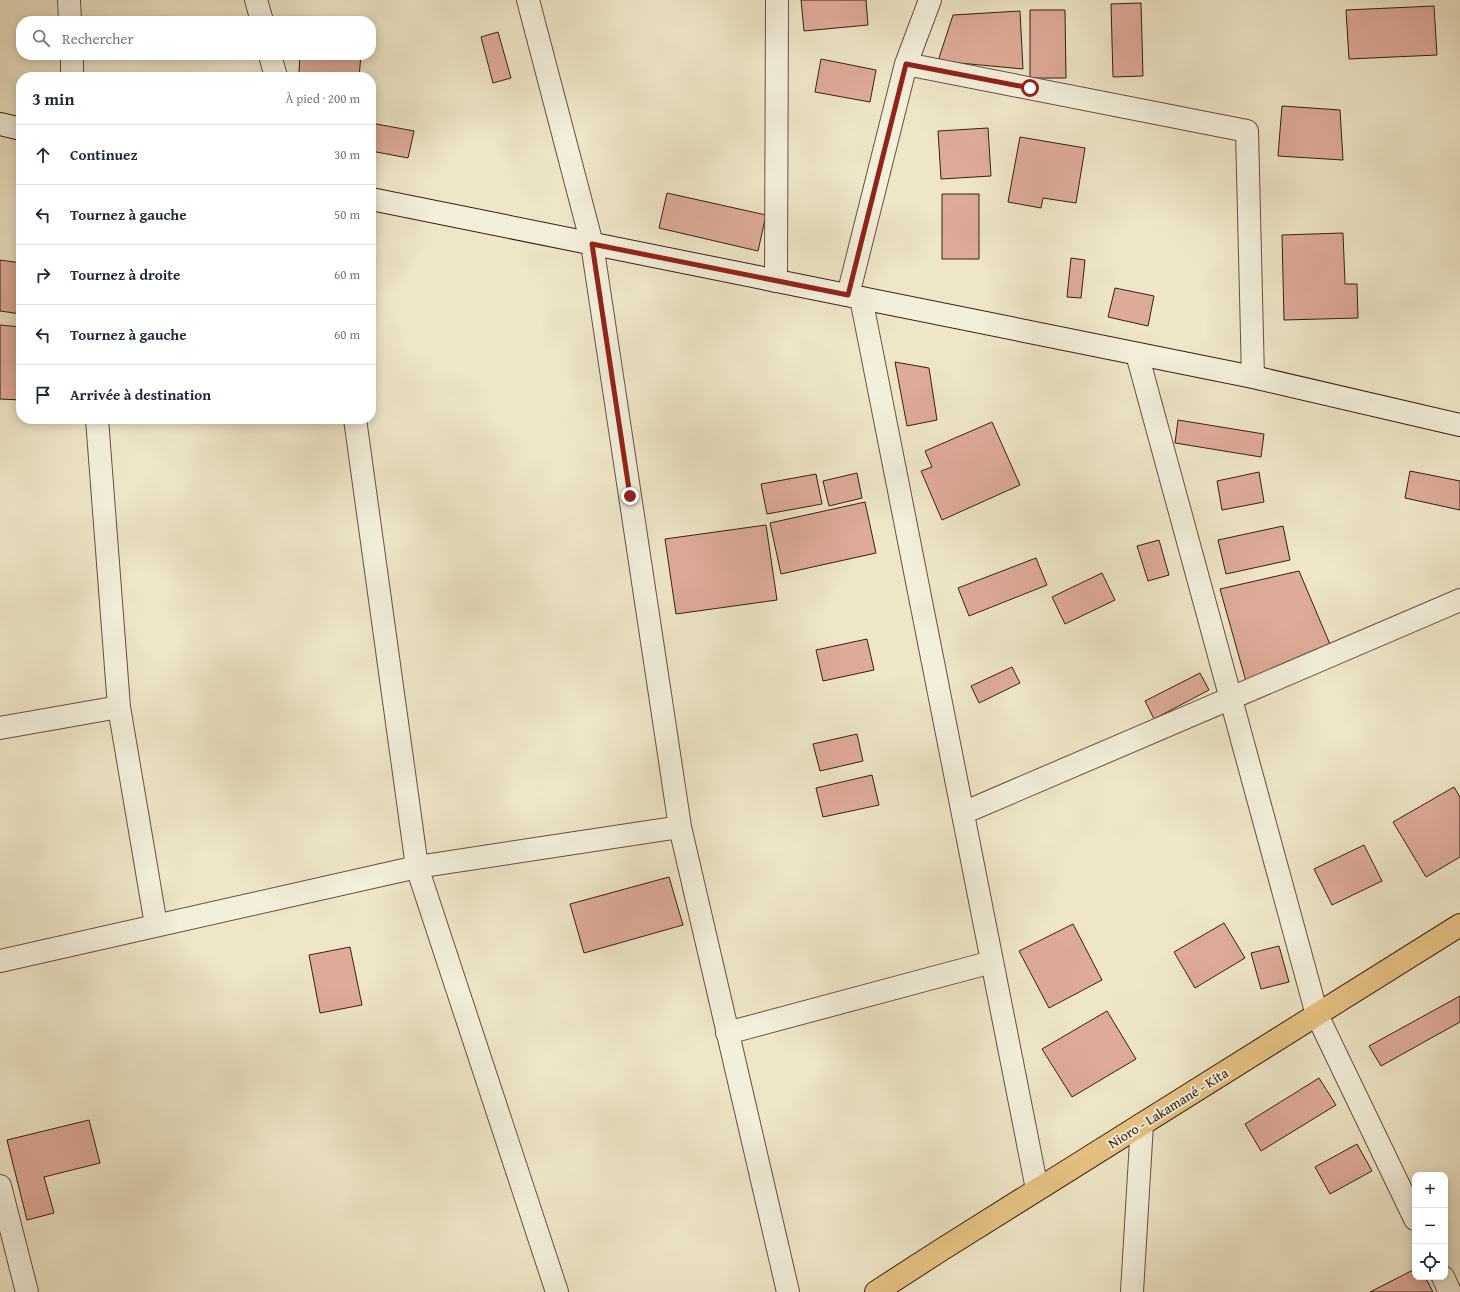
<!DOCTYPE html>
<html lang="fr">
<meta charset="utf-8">
<style>
:root{--surface:#fff;--page:#f2f2f3;--text:#1f2937;--muted:#747a83;--line:#e0e1e3}
body{margin:0;font-family:"Gentium Book Plus",serif;background:var(--page);color:var(--text)}
.controls{position:absolute;right:12px;bottom:12px;display:grid;overflow:hidden;border-radius:8px;box-shadow:0 2px 10px #0003}
.controls button{width:36px;height:36px;display:grid;place-items:center;padding:0;border:0;border-bottom:1px solid var(--line);background:var(--surface);color:var(--text);font:20px sans-serif}
.stop{position:absolute;width:12px;height:12px;margin:-9px;border:3px solid #8f2418;border-radius:50%;background:#fff}
.stop.end{background:#8f2418;border-color:#fff;box-shadow:0 1px 4px #0008}
.list{margin:0;padding:0;list-style:none}
h2{display:flex;justify-content:space-between;align-items:center;height:52px;margin:0;padding:0 16px;font-size:17px}
h2 small{font-size:13px;font-weight:400;color:var(--muted)}
.list li{display:grid;grid-template-columns:26px 1fr auto;gap:12px;align-items:center;box-sizing:border-box;height:60px;padding:0 16px;border-top:1px solid var(--line)}
.list b{display:block;font-size:15px;white-space:nowrap}
.list em{font-size:13px;font-style:normal;color:var(--muted)}
.icon{flex:none;width:22px;height:22px;fill:none;stroke:currentColor;stroke-width:2;stroke-linecap:round;stroke-linejoin:round}
.map{position:relative;flex:none;width:1460px;height:1292px;overflow:hidden}
.search{position:absolute;background:var(--surface);box-shadow:0 2px 10px #0003;left:16px;top:16px;width:360px;height:44px;display:flex;align-items:center;gap:10px;box-sizing:border-box;padding:0 14px;border-radius:16px;color:var(--muted);font-size:15px}
.panel{position:absolute;background:var(--surface);box-shadow:0 2px 10px #0003;left:16px;top:72px;width:360px;height:352px;border-radius:16px}
.map>svg:first-child{display:block}
</style>
<div class="map">
<svg width="1460" height="1292" viewBox="0 0 1460 1292">
<rect width="100%" height="100%" fill="#eee6c7"/>
<filter id="stains"><feTurbulence type="fractalNoise" baseFrequency=".005" numOctaves="4"/><feColorMatrix values="0 0 0 0 .2 0 0 0 0 .09 0 0 0 0 .02 0 0 0 .5 -.17"/></filter>
<radialGradient id="worn" r=".72"><stop offset=".6" stop-color="#630" stop-opacity="0"/><stop offset="1" stop-color="#630" stop-opacity=".3"/></radialGradient>
<path fill="#deab99" stroke="#381f10" d="M801,0H866L868,25L804,31Z
M1141,3L1143,76L1113,77L1111,4Z
M1434,6L1437,55L1349,59L1346,10Z
M1030,10H1065L1066,78H1030Z
M1020,11L1023,69L938,61L953,15Z
M498,32L511,78L493,83L481,37Z
M300,55H361L359,77L299,73Z
M821,59L876,70L870,102L815,92Z
M1282,106L1340,110L1343,160L1278,156Z
M371,123L414,131L408,158L371,151Z
M988,128L991,176L941,179L938,131Z
M1020,137L1085,148L1076,203L1043,198L1041,208L1008,202Z
M667,193L766,215L758,251L659,228Z
M942,194H979V259H942Z
M1343,233L1345,284H1357L1358,318L1284,320L1282,235Z
M1071,258L1085,260L1081,298L1067,297Z
M0,260L21,263V314L0,311Z
M1115,288L1154,296L1148,326L1108,317Z
M0,325L21,327V400L0,399Z
M895,362L929,368L937,420L907,426Z
M1178,420L1264,434L1261,457L1175,443Z
M992,422L1020,485L942,520L921,471L932,467L925,451Z
M1410,471L1460,481V510L1405,498Z
M1259,472L1264,502L1222,510L1217,481Z
M857,473L862,498L829,506L823,481Z
M816,474L822,504L767,514L761,484Z
M865,502L876,553L781,574L770,523Z
M766,525L777,600L676,614L665,539Z
M1283,526L1290,560L1226,574L1218,540Z
M1159,540L1169,575L1148,581L1137,546Z
M1036,558L1047,585L969,616L958,588Z
M1299,571L1332,649L1247,685L1220,589Z
M1102,573L1115,600L1065,624L1052,597Z
M867,639L874,670L823,681L816,650Z
M1012,667L1020,683L979,703L971,686Z
M1200,673L1209,690L1154,719L1145,701Z
M857,734L863,761L820,771L813,744Z
M872,775L879,805L823,817L816,788Z
M1454,787L1460,797V857L1426,877L1393,822Z
M1364,845L1382,881L1332,905L1314,869Z
M669,877L683,925L584,953L570,904Z
M1224,923L1245,958L1195,988L1174,952Z
M1073,924L1102,980L1049,1008L1019,951Z
M1279,946L1289,982L1261,989L1251,953Z
M350,947L362,1005L320,1013L309,955Z
M1460,996V1022L1381,1066L1369,1046Z
M1107,1011L1136,1059L1072,1097L1042,1049Z
M1319,1078L1336,1105L1261,1151L1245,1124Z
M89,1120L100,1163L44,1177L54,1213L27,1220L7,1140Z
M1357,1144L1372,1171L1330,1194L1315,1167Z
M1415,1269V1277H1425L1433,1292H1370Z"/>
<g fill="none" stroke-linecap="round" stroke-linejoin="round">
<defs>
<path id="street" d="M69,0L70,21
M256,0L262,21
M528,0L592,244L680,827L788,1292
M72,55V77
M270,55L276,77
M906,64L1247,131L1253,377
M776,281L777,0
M848,295L906,64L930,0
M861,298L1037,1189
M1137,354L1317,1015L1415,1219
M97,419L119,707L156,925
M355,419L417,867L557,1292
M0,728L119,707
M963,813L1460,600
M0,961L417,867L680,827
M727,1033L992,962
M0,1186L27,1292
M1443,1277L1450,1292
M1132,1292L1142,1124"/>
<path id="secondary" d="M0,124L21,129
M371,199L1253,377L1460,425"/>
<path id="primary" d="M876,1292L941,1250L1460,925"/>
</defs>
<use href="#street" stroke="#66513e" stroke-width="24"/>
<use href="#secondary" stroke="#381f10" stroke-width="24"/>
<use href="#primary" stroke="#381f10" stroke-width="24"/>
<use href="#street" stroke="#f4efdb" stroke-width="22"/>
<use href="#secondary" stroke="#f4efdb" stroke-width="22"/>
<use href="#primary" stroke="#e7c384" stroke-width="22"/>
</g>
<g fill="none" stroke-linecap="round" stroke-linejoin="round">
<path stroke="#8f2418" stroke-width="5" d="M630,496L592,244L848,295L906,64L1030,88"/>
</g>
<g text-anchor="middle" dominant-baseline="central" stroke-width="4" stroke-linejoin="round" paint-order="stroke">
<g font-size="14" fill="#381f10" stroke="#f4efdb">
<text transform="translate(1168 1108) rotate(-32)">Nioro - Lakamané - Kita</text>
</g>
</g>
<rect width="100%" height="100%" filter="url(#stains)"/>
<rect width="100%" height="100%" fill="url(#worn)"/>
</svg>
<div class="controls">
<button>+</button>
<button>−</button>
<button><svg class="icon" aria-label="locate" viewBox="0 0 24 24"><circle cx="12" cy="12" r="6"/><path d="M12 2v4M12 18v4M2 12h4M18 12h4"/></svg></button>
</div>
<div class="stop" style="left:1030px;top:88px"></div>
<div class="stop end" style="left:630px;top:496px"></div>
<div class="search"><svg class="icon" aria-label="search" viewBox="0 0 24 24"><circle cx="10" cy="10" r="6"/><path d="M15 15l6 6"/></svg>Rechercher</div>
<section class="panel">
<h2>3 min<small>À pied · 200 m</small></h2>
<ul class="list">
<li><svg class="icon" aria-label="ahead" viewBox="0 0 24 24"><path d="M12 20V5M6 11l6-6 6 6"/></svg><div><b>Continuez</b></div><em>30 m</em></li>
<li><svg class="icon" aria-label="left" viewBox="0 0 24 24"><path d="M17 20v-9H6M10 6l-5 5 5 5"/></svg><div><b>Tournez à gauche</b></div><em>50 m</em></li>
<li><svg class="icon" aria-label="right" viewBox="0 0 24 24"><path d="M7 20v-9h11M14 6l5 5-5 5"/></svg><div><b>Tournez à droite</b></div><em>60 m</em></li>
<li><svg class="icon" aria-label="left" viewBox="0 0 24 24"><path d="M17 20v-9H6M10 6l-5 5 5 5"/></svg><div><b>Tournez à gauche</b></div><em>60 m</em></li>
<li><svg class="icon" aria-label="arrive" viewBox="0 0 24 24"><path d="M6 21V4h12l-3 4 3 4H6"/></svg><div><b>Arrivée à destination</b></div></li>
</ul>
</section>
</div>
